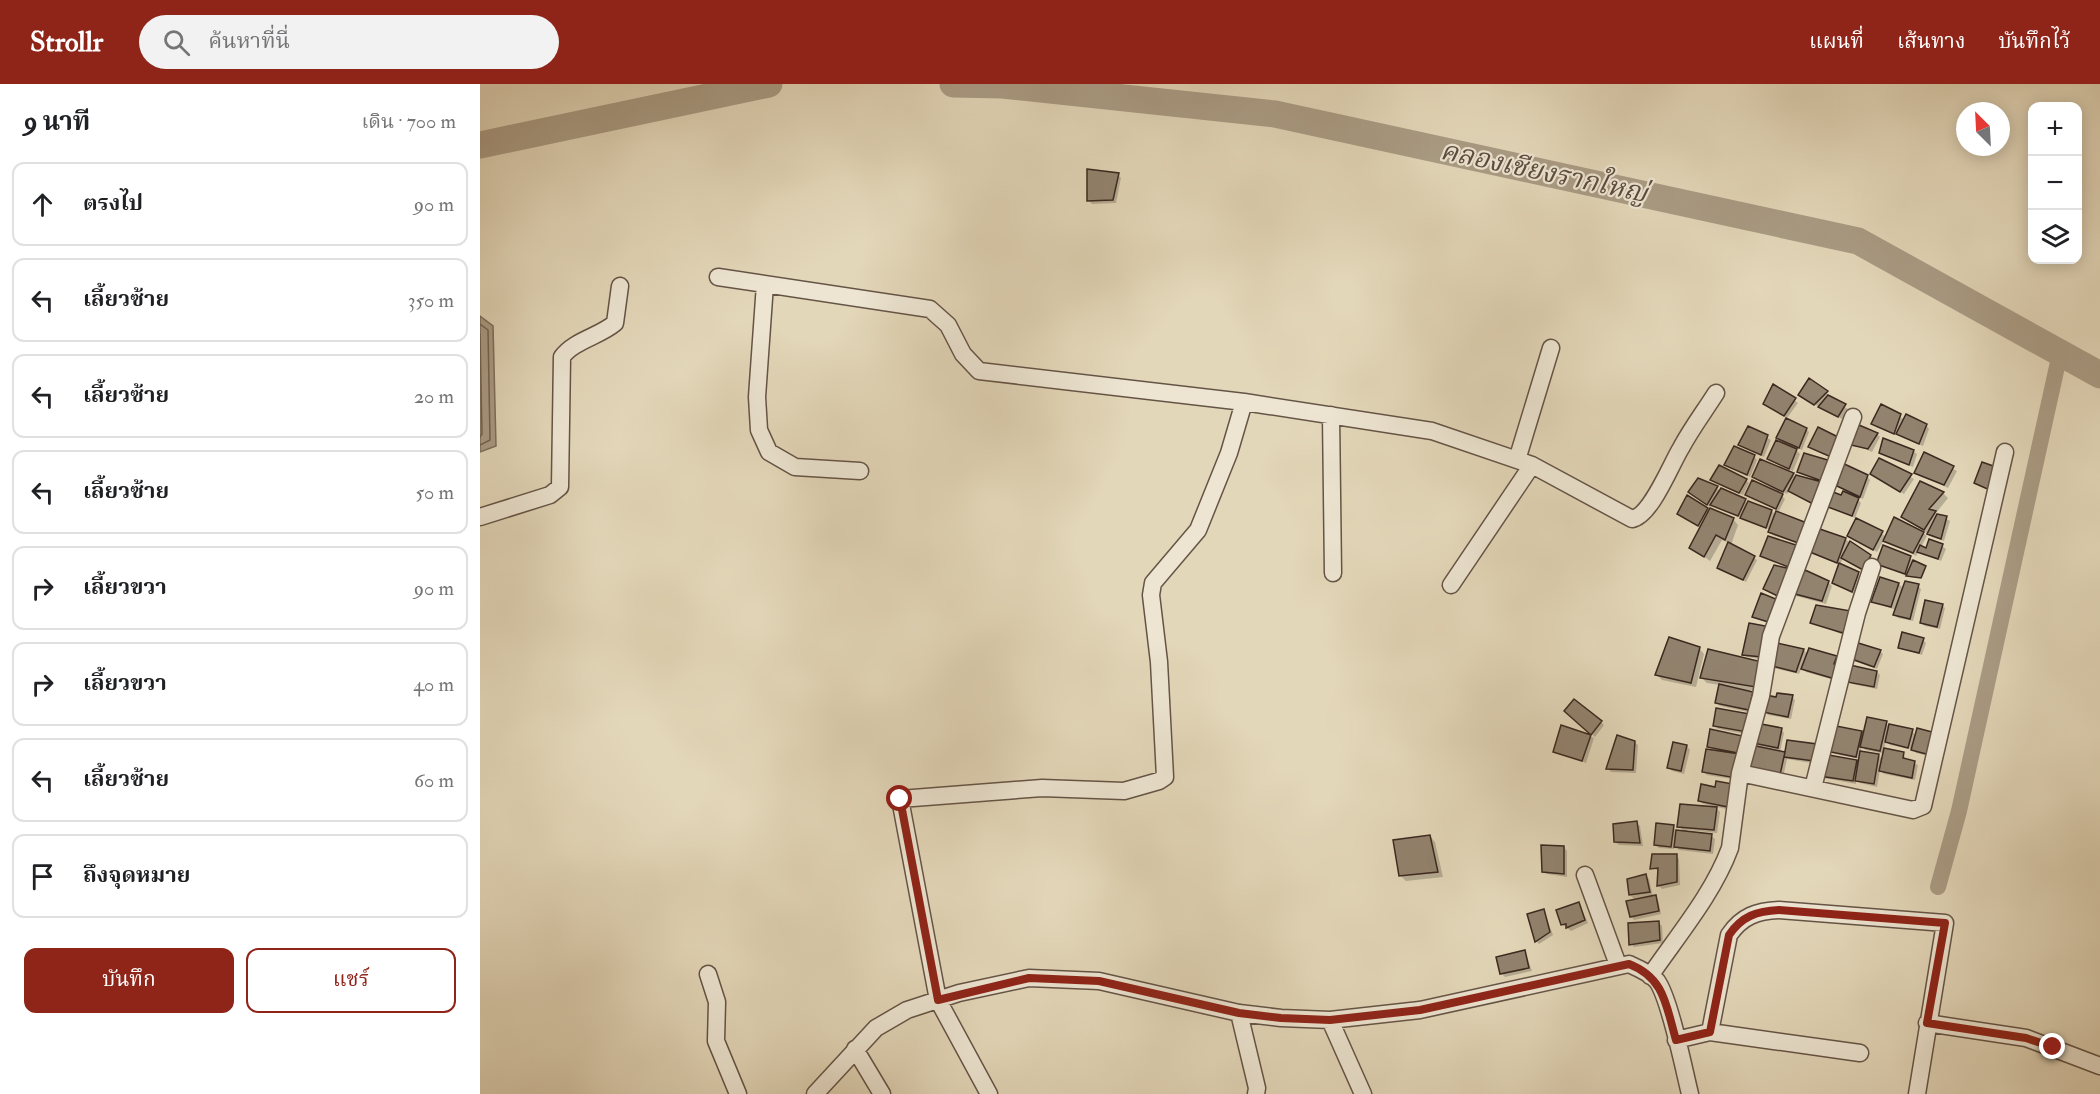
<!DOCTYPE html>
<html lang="th">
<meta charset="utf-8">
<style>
:root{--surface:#fff;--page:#f2f2f2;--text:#202124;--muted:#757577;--line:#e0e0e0;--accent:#8f2418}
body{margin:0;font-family:"IM FELL Double Pica","Noto Serif Thai",serif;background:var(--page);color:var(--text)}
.controls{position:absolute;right:18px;top:18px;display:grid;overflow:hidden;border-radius:12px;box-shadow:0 3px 15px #0003}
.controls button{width:54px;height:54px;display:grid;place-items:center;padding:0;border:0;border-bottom:2px solid var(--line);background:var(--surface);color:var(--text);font:30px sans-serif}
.compass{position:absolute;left:1476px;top:18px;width:54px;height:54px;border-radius:50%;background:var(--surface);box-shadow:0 3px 15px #0003;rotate:336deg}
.stop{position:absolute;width:18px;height:18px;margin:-14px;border:4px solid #8f2418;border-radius:50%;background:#fff}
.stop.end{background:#8f2418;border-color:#fff;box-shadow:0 2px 6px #0008}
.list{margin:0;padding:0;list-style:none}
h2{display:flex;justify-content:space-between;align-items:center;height:78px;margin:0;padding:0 24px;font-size:26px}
h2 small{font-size:20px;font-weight:400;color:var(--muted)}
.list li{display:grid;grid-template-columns:39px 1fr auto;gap:18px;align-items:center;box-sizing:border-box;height:84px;margin:0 12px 12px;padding:0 12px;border:2px solid var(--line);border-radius:12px}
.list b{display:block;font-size:22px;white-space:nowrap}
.list em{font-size:20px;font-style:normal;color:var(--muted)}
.actions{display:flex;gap:12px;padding:18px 24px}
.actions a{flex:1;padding:14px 0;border:2px solid var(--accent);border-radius:12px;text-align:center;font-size:21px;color:var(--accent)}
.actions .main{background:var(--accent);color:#fff}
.icon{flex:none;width:33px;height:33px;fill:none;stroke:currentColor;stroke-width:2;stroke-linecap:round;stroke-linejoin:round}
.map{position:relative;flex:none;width:1620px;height:1010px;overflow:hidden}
header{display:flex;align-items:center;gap:36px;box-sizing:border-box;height:84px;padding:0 30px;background:var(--accent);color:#fff}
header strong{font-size:28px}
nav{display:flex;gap:33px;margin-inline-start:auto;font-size:21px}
.search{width:420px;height:54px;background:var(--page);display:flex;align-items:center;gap:15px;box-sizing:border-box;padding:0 21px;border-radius:33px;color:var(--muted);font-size:22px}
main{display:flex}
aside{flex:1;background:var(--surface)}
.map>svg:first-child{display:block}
</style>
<header>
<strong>Strollr</strong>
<div class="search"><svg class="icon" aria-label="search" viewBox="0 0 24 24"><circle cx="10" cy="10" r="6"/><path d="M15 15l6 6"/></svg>ค้นหาที่นี่</div>
<nav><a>แผนที่</a><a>เส้นทาง</a><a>บันทึกไว้</a></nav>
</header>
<main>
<aside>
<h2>9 นาที<small>เดิน · 700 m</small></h2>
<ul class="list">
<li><svg class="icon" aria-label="ahead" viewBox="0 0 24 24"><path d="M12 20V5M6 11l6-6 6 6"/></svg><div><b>ตรงไป</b></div><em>90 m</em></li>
<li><svg class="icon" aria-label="left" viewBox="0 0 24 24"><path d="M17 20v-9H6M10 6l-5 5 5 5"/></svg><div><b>เลี้ยวซ้าย</b></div><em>350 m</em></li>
<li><svg class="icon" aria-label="left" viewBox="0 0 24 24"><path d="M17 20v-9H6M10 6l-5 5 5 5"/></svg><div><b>เลี้ยวซ้าย</b></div><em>20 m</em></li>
<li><svg class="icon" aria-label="left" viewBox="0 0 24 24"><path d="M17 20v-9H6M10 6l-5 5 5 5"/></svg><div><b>เลี้ยวซ้าย</b></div><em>50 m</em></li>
<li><svg class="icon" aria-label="right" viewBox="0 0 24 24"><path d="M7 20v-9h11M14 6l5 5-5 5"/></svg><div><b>เลี้ยวขวา</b></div><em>90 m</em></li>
<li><svg class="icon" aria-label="right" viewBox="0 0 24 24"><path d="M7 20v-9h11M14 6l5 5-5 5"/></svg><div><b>เลี้ยวขวา</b></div><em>40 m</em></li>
<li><svg class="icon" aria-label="left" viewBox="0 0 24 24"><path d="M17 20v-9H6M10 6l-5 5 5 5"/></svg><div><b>เลี้ยวซ้าย</b></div><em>60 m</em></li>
<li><svg class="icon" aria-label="arrive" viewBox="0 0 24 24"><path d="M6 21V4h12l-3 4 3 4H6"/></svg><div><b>ถึงจุดหมาย</b></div></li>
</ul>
<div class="actions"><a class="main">บันทึก</a><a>แชร์</a></div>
</aside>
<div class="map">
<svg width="1620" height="1010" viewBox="0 0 1620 1010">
<rect width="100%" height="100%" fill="#e3d7b9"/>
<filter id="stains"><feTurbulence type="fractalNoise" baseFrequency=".00333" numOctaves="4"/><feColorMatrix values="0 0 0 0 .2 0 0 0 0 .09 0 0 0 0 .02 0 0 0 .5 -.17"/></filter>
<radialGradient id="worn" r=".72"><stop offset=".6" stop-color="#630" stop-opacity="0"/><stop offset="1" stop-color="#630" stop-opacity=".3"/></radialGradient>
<path fill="#aa9c85" stroke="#7e6e5c" stroke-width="1.5" d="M0,232L13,242L16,362L0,368Z"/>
<path fill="#0003" fill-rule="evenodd" d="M638,91L641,94L636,119L612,120L608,116Z
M1294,302L1318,319L1307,334L1288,323Z
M1347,308L1348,313L1368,325L1362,335L1323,314Z
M1401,322L1425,336L1446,341L1449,345L1443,362L1396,343L1393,340Z
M1269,344L1291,356L1284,373L1260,361Z
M1326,345L1329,348L1322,366L1311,361L1320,370L1313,387L1289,375L1306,361L1298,353Z
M1397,350L1400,353L1392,368L1373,360Z
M1433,367L1437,370L1433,383L1400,369Z
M1445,370L1477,387L1468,404L1436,388Z
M1325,371L1345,399L1339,397L1345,403L1337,422L1309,407L1307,410L1274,392L1281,377L1316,393L1338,399V396L1319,387Z
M1274,372L1277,376L1270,393L1246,381Z
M1399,376L1434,395L1424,410L1392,390Z
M1387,392L1390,396L1383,415L1374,411L1381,419L1375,434L1350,423L1362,413L1365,407L1358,402Z
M1218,396L1269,420L1292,427L1324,462L1293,451L1291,446L1232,421L1230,423L1213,411Z
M1232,396H1266L1269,399L1263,411Z
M1463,409L1468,414L1456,429L1470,437L1464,457L1452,453L1423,433Z
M1267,411L1302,412L1305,415L1299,427Z
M1227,425L1253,435L1258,441L1251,461L1277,476L1266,498L1239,483L1249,459L1242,456L1230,477L1211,463L1221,444L1203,433Z
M1376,436L1407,453L1440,446L1447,452L1441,463L1447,465L1462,462L1466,465L1461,477L1439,467L1436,472L1404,456L1397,468L1369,452Z
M1289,454L1319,492L1348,498L1352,502L1346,520L1316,512L1311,507L1307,517L1285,505L1307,483L1282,471Z
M1365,455L1394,475L1386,488L1363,474L1360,481L1381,493L1375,511L1354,499L1360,481L1330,469Z
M1430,473L1433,478L1446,484L1442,494L1429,493L1398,480Z
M1419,500L1424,505L1438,502L1441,505L1433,537L1418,534L1414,531L1416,526L1393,518Z
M1462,521L1465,524L1460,545L1445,542L1441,539Z
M1306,523L1298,543L1273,533Z
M1371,528L1366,552L1332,538Z
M1270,541L1285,576L1267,573L1264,570Z
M1443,556L1446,559L1442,571L1420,564Z
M1294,560L1324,566L1328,571L1356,573L1359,576L1358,597L1326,588L1322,583L1319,590L1293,584Z
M1219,564L1224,570L1216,603L1182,596L1177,591Z
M1400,567L1403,570L1397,585L1371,576Z
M1281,580V608L1270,606L1276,612L1272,629L1240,622L1236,619L1240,601L1227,599L1221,593Z
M1397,588L1400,591L1397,605L1372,600L1369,597Z
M1312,613L1315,616L1311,635L1288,631L1285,627L1298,614Z
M1086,627L1121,638L1124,641L1115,653Z
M1269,631L1270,651L1238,645L1234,641Z
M1406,639L1410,643L1432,647L1453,673L1436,669L1432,665L1410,661L1406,657L1404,665L1423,669L1426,676L1438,681L1435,696L1404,690L1400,686L1397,703L1380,699L1376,696V700L1344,694L1341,691L1376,677L1379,680L1380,675L1351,669L1347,666L1381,648L1384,652ZM1382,662L1385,666L1405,670L1403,676L1397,670L1381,668Z
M1082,643L1114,654L1106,679L1074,667Z
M1301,645L1304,649L1300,668L1307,669L1308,658L1337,680L1307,675L1303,694L1274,659Z
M1266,654L1258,696L1227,691L1223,687L1233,667L1228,662Z
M1154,658L1158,661L1156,689L1131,688L1128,684Z
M1207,662L1210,666L1204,690L1192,687L1188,683Z
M1256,705L1251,726L1223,720L1219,716Z
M1237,725L1240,728L1237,749L1207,746V749L1231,752L1235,755L1233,770L1199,766L1195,761L1194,765L1179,764L1175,760L1193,742L1196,747L1205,749L1199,742Z
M1156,739L1160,742L1163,762L1139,761L1135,758Z
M950,752L955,758L963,793L926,797L921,792Z
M1084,763L1087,767V793L1067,790L1064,787Z
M1196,772L1199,775L1200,801L1182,805L1179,802V787L1172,784Z
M1166,792L1169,795L1173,813L1178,816L1181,830L1154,836L1151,832L1156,817L1150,811Z
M1099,819L1108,839L1091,847L1082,840Z
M1064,827L1073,851L1059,860L1056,857Z
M1178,838L1182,842L1183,859L1154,863L1151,860Z
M1045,868L1052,887L1025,893L1022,890Z"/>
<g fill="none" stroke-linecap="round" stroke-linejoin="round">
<path stroke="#726252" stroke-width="1.5" d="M0,240L8,246L10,356L0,361
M0,250L2,350L0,353"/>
<path stroke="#aa9c85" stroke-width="16" d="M1458,803L1479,727L1580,269"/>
<path stroke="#aa9c85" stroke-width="27" d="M473,0L522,1L795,30L1378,157L1620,291
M0,61L289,0"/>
</g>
<path fill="#92836f" stroke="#3b281f" stroke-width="1.5" d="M607,85L639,89L633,116L607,117Z
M1329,294L1348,307L1334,321L1318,311Z
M1293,300L1316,314L1304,332L1283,320Z
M1348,311L1366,320L1358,333L1338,323Z
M1401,320L1421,330L1414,350L1391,340Z
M1426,330L1447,340L1439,360L1416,350Z
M1306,334L1327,344L1319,364L1296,354Z
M1379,341L1398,349L1388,365L1371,361Z
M1268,342L1288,351L1281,371L1258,361Z
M1338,343L1358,353L1351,373L1328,363Z
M1403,354L1434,366L1429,381L1399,369Z
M1296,356L1317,365L1309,385L1287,375Z
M1254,362L1275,371L1267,391L1244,381Z
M1444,368L1474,382L1464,401L1434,389Z
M1324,369L1351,377L1342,397L1317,388Z
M1399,374L1432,390L1420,408L1390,390Z
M1280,375L1314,389L1303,408L1272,393Z
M1360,378L1388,391L1380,413L1357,402L1358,398L1353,395Z
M1502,378L1519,384L1512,407L1494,399Z
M1239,381L1267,395L1259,409L1230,396Z
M1316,391L1342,398L1333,420L1308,407Z
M1218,394L1238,402L1227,421L1208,408Z
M1272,396L1303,410L1296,425L1265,411Z
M1440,397L1464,408L1449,425L1456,427L1444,446L1421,433Z
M1241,404L1266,415L1258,432L1230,421Z
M1363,407L1379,414L1372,432L1348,423L1353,408L1361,411Z
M1207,411L1228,424L1218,442L1197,430Z
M1268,417L1292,426L1286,444L1260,434Z
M1230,424L1254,434L1245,456L1236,451L1224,473L1209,464Z
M1296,427L1327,439L1321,460L1288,448Z
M1457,430L1467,432L1461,455L1447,450Z
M1414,433L1444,448L1433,469L1403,457Z
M1376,434L1403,447L1393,466L1367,452Z
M1334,443L1366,454L1357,479L1325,466Z
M1288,452L1319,462L1311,484L1280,472Z
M1449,455L1463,460L1458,475L1437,468L1440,461L1446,464Z
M1370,457L1391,471L1383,486L1361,474Z
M1248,458L1275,472L1263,496L1237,484Z
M1403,461L1431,472L1425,490L1396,480Z
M1433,476L1446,482L1441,494L1426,492Z
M1359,479L1379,488L1372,508L1352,499Z
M1294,481L1315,486L1304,515L1283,505Z
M1325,486L1349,497L1342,517L1311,509Z
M1400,493L1419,499L1411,523L1391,518Z
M1425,497L1439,500L1430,535L1413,531Z
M1281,509L1303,518L1295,540L1272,533Z
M1445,516L1463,520L1457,543L1440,539Z
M1336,521L1371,527L1363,549L1330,539Z
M1269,539L1291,543L1282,573L1262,571Z
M1422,548L1444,554L1439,569L1418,564Z
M1189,553L1220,563L1211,599L1175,591Z
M1292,558L1324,565L1316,588L1288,581Z
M1375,558L1401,566L1394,583L1366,573Z
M1329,564L1357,572L1354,580L1360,583L1355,595L1321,585Z
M1228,565L1282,578L1276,603L1220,594Z
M1370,581L1397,587L1394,603L1367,598Z
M1239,600L1273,608L1269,626L1235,619Z
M1297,609L1313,611L1308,633L1283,628L1286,611L1296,613Z
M1094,615L1122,637L1111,651L1084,627Z
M1236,624L1270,630L1267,648L1233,642Z
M1387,633L1407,637L1400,667L1380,663Z
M1276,639L1302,644L1298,664L1273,659Z
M1409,640L1433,645L1428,664L1405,658Z
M1081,641L1111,651L1102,677L1073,668Z
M1351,641L1382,647L1376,673L1346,667Z
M1437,644L1456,649L1450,671L1431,666Z
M1230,645L1267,653L1263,670L1227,663Z
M1137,651L1155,657L1153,686L1126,685Z
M1307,656L1337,660L1334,677L1304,673Z
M1193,658L1207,661L1201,687L1187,684Z
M1271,661L1305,668L1300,691L1267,685Z
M1404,664L1424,668L1423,674L1435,677L1432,694L1399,687Z
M1226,665L1260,670L1256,694L1222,688Z
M1380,667L1399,670L1394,700L1375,697Z
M1343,670L1377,676L1373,697L1339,692Z
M1236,697L1253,700L1248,723L1218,717L1221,700L1235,703Z
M1200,720L1237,723L1234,746L1197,743Z
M1157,737L1160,759L1134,758L1133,740Z
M1176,739L1194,741L1191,763L1174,761Z
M1196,746L1232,750L1230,767L1194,763Z
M950,751L958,788L919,792L913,756Z
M1061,761L1084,762V790L1062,788Z
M1172,770H1197V798L1177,802L1178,784L1170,785Z
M1166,790L1170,808L1149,811L1147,795Z
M1176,811L1179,827L1150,833L1146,817Z
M1099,818L1105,836L1086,844V840L1081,841L1076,826Z
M1064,825L1070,848L1055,858L1047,830Z
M1179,837L1180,856L1149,861L1148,839Z
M1045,866L1049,884L1020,890L1016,873Z"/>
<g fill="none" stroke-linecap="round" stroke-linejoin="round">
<defs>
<path id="street" d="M238,193L450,225L468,241L483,270L499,287L764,318L952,347L1052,381L1152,435C1171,432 1191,380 1201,364C1211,345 1224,328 1236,309
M285,200L277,313L279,346L289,368L315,383L380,387
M851,331L853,489
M1037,376L1071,264
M0,433L70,411L80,403L82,273C93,257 120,252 135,239L140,202
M971,501L1052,381
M1260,689L1281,612L1291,552L1373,333
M1333,704L1377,529L1392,483
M1105,791L1138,881
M228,890L237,918L236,957L258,1010
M1170,892C1198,851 1233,810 1250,764L1260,689L1433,726L1443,722L1525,368
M759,929L777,1004L776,1010
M850,936L883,1010
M1447,939L1546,954L1620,982
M1230,948L1380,969
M1196,956L1230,948L1249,851C1262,832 1277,827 1299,826L1465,839L1437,1010
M375,965L402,1010
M335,1010L396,944L427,926L479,909L549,894L619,897L759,929L801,934L850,936L940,926L1149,880C1158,884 1170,889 1177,897C1190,915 1204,986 1210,1010
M509,1010L458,916L420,715L562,704L644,707L679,697L685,693L679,578L671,511L673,499L718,446L749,369L764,318"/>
</defs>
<use href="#street" stroke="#655446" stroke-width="19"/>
<use href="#street" stroke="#ede5d2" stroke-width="16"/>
</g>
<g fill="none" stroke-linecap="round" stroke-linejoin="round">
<path stroke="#8f2418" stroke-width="8" d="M420,715L458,916L549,894L619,897L759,929L801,934L850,936L940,926L1149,880C1185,894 1186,922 1196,956L1230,948L1249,851C1262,832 1277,827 1299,826L1465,839L1447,939L1546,954L1573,963"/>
</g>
<g text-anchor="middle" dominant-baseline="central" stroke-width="4.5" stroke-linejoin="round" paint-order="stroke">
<g font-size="27" font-style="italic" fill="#5c4b3e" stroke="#ede5d2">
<text transform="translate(1064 88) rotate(12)">คลองเชียงรากใหญ่</text>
</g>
</g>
<rect width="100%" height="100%" filter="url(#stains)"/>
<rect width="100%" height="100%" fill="url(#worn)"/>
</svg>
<div class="controls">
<button>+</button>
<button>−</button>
<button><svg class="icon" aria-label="layers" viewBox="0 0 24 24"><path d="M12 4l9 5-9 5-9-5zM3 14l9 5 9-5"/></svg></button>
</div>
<svg class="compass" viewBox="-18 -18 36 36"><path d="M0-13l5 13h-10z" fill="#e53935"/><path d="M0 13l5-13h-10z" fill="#757577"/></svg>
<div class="stop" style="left:420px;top:715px"></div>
<div class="stop end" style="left:1573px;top:963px"></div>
</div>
</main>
